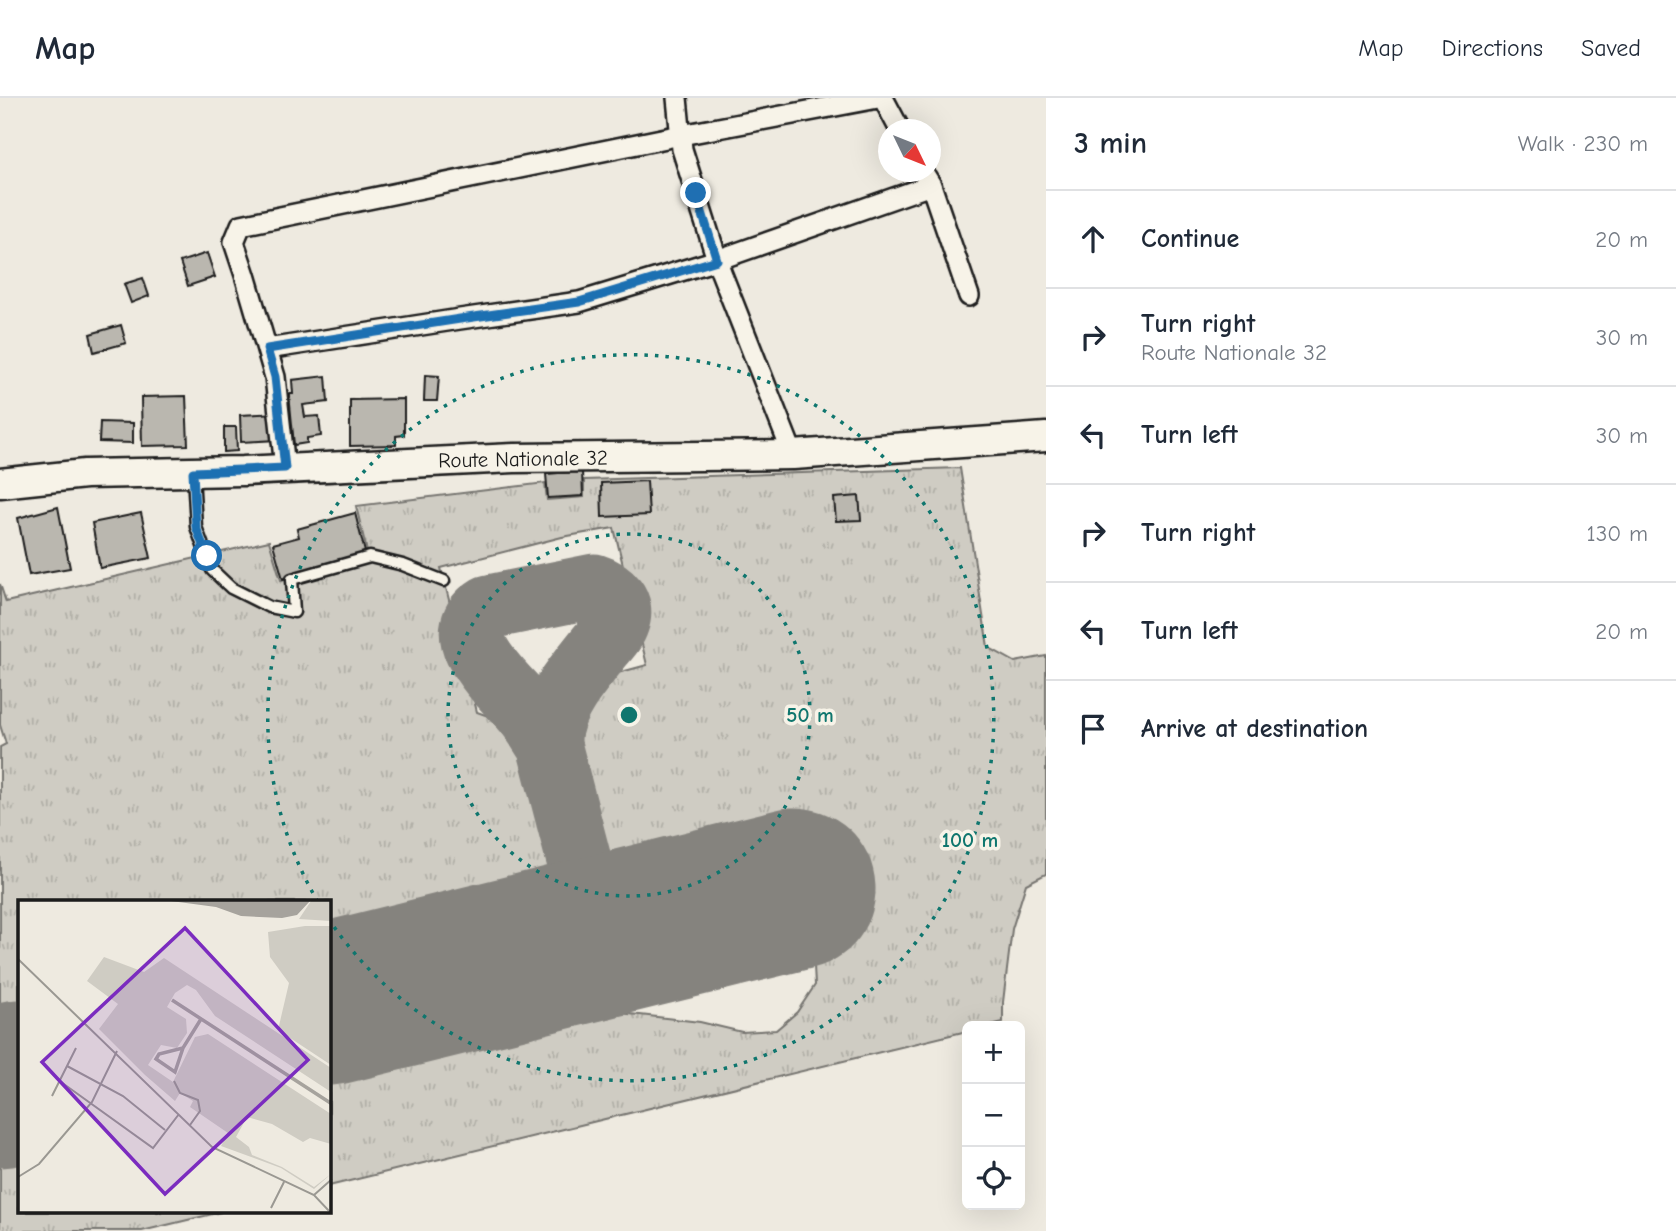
<!DOCTYPE html>
<meta charset="utf-8">
<style>
:root{--surface:#fff;--page:#f2f2f3;--text:#1f2937;--muted:#747a83;--line:#e0e1e3}
body{margin:0;font-family:"Comic Neue",sans-serif;background:var(--page);color:var(--text)}
.controls{position:absolute;right:21px;bottom:21px;display:grid;overflow:hidden;border-radius:10px;box-shadow:0 7px 28px #0002}
.controls button{width:63px;height:63px;display:grid;place-items:center;padding:0;border:0;border-bottom:2px solid var(--line);background:var(--surface);color:var(--text);font:35px sans-serif}
.compass{position:absolute;left:878px;top:21px;width:63px;height:63px;border-radius:50%;background:var(--surface);box-shadow:0 7px 28px #0002;rotate:133deg}
.stop{position:absolute;width:21px;height:21px;margin:-16px;border:5px solid #1f6fb2;border-radius:50%;background:#fff}
.stop.end{background:#1f6fb2;border-color:#fff;box-shadow:0 2px 7px #0008}
.list{margin:0;padding:0;list-style:none}
h2{display:flex;justify-content:space-between;align-items:center;height:91px;margin:0;padding:0 28px;font-size:30px}
h2 small{font-size:23px;font-weight:400;color:var(--muted)}
.list li{display:grid;grid-template-columns:46px 1fr auto;gap:21px;align-items:center;box-sizing:border-box;height:98px;padding:0 28px;border-top:2px solid var(--line)}
.list b{display:block;font-size:26px;white-space:nowrap}
.list p{margin:0;font-size:23px;white-space:nowrap;color:var(--muted)}
.list em{font-size:23px;font-style:normal;color:var(--muted)}
.icon{flex:none;width:38px;height:38px;fill:none;stroke:currentColor;stroke-width:2;stroke-linecap:round;stroke-linejoin:round}
.map{position:relative;flex:none;width:1046px;height:1133px;overflow:hidden}
header{display:flex;align-items:center;gap:42px;box-sizing:border-box;height:98px;padding:0 35px;background:var(--surface);border-bottom:2px solid var(--line)}
header strong{font-size:33px}
nav{display:flex;gap:38px;margin-inline-start:auto;font-size:24px}
main{display:flex}
aside{flex:1;background:var(--surface)}
.map>svg:first-child{display:block}
</style>
<header>
<strong>Map</strong>
<nav><a>Map</a><a>Directions</a><a>Saved</a></nav>
</header>
<main>
<div class="map">
<svg width="1046" height="1133" viewBox="0 0 1046 1133">
<defs>
<pattern id="grass-tufts" width="24" height="20" patternUnits="userSpaceOnUse" patternTransform="scale(1.75)"><rect width="24" height="20" fill="#cfccc3"/><path d="M3 7l-1-3M5 7V3M7 7l1-3M15 17l-1-3M17 17v-4M19 17l1-3" fill="none" stroke="#b1afa7"/></pattern>
</defs>
<rect width="100%" height="100%" fill="#eeeae0"/>
<filter id="ink" filterUnits="userSpaceOnUse"><feTurbulence type="fractalNoise" baseFrequency=".0143" numOctaves="2"/><feDisplacementMap in="SourceGraphic" scale="14" xChannelSelector="R" yChannelSelector="G"/><feConvolveMatrix kernelMatrix="1 2 1 2 8 2 1 2 1" color-interpolation-filters="sRGB"/></filter>
<g filter="url(#ink)">
<path fill="url(#grass-tufts)" stroke="#767470" stroke-width="2" d="M960,370L988,549L1015,564L1046,558V776L1026,786L1012,831L1003,904V924L987,928H967V933L329,1088V964L557,910L640,917L700,924L742,934L776,932L797,914L815,887L812,830L784,744L659,775L634,771L611,758L596,724L574,624L594,589L603,579L647,567L614,430L562,439L441,470L477,614L502,623L515,631L529,657L549,742L551,765L545,784L528,802L509,812L329,857V804H19V933L0,938V649L6,646L0,627V486L6,504L269,443L281,482L368,458L356,408L545,385L547,402L584,399V382Z
M19,1041V1114H221L142,1133H0V1046Z"/>
<g fill="none" stroke-linecap="round" stroke-linejoin="round">
<path stroke="#85837e" stroke-width="65" d="M549,647C541,635 534,622 524,611C504,587 443,537 489,509L594,488C610,493 624,505 617,524C614,534 604,543 598,551C580,574 556,601 550,631C549,636 549,642 549,647L599,839"/>
<path stroke="#85837e" stroke-width="163" d="M329,906L794,791
M0,988L19,983"/>
</g>
<path fill="#bab7af" stroke="#1c1c1c" stroke-width="2" d="M207,155L215,179L188,188L180,164Z
M143,180L149,198L131,205L124,186Z
M121,227L126,245L94,254L90,236Z
M425,277L439,278L437,303H424Z
M326,278L328,304L303,307L305,319L319,318L321,338L307,340V345L294,347L289,296H293L292,282Z
M186,298L188,347L142,348L141,299Z
M404,301V337L396,338V347L350,348V302Z
M276,315L277,342L241,344L240,317Z
M100,324L133,325V345L99,344Z
M224,329H236L237,353L224,354Z
M582,373L583,398L548,400L546,376Z
M647,383L649,417L602,419L601,385Z
M859,398L861,422L836,423L834,400Z
M58,409L70,470L29,477L18,420Z
M141,415L151,460L100,470L92,425Z
M355,415L366,458L283,481L273,446L299,439L297,431Z"/>
<g fill="none" stroke-linecap="round" stroke-linejoin="round">
<defs>
<path id="lane" d="M193,376L196,429L212,472L231,490L269,509L294,514L292,481L370,459L403,467L444,483"/>
<path id="street" d="M677,0L682,51L721,174L793,357
M883,0L900,32
M923,74L931,87L969,198
M267,251L460,221L579,204L717,162L931,87
M285,370L275,279L245,177L234,144L241,127L681,37L878,0"/>
<path id="secondary" d="M0,385L85,376L243,373L514,360L793,357L1046,339"/>
</defs>
<use href="#lane" stroke="#1c1c1c" stroke-width="15"/>
<use href="#street" stroke="#1c1c1c" stroke-width="24"/>
<use href="#secondary" stroke="#1c1c1c" stroke-width="33"/>
<use href="#lane" stroke="#f7f3e8" stroke-width="10"/>
<use href="#street" stroke="#f7f3e8" stroke-width="19"/>
<use href="#secondary" stroke="#f7f3e8" stroke-width="28"/>
</g>
</g>
<g fill="none" stroke-linecap="round" stroke-linejoin="round" filter="url(#ink)">
<path stroke="#1f6fb2" stroke-width="9" d="M207,458L196,429L193,374L285,370L275,279L267,251L460,221L579,204L717,162L696,95"/>
</g>
<g fill="none" stroke="#0f766e" stroke-width="3.5" stroke-dasharray="3.5 7">
<circle cx="629" cy="617" r="181"/>
<path d="M318 804A363 363 0 1 1 330 823"/>
</g>
<g text-anchor="middle" dominant-baseline="central" stroke-width="7" stroke-linejoin="round" paint-order="stroke">
<g font-size="21" fill="#1c1c1c" stroke="#f7f3e8">
<text transform="translate(523 361) rotate(-1)">Route Nationale 32</text>
</g>
</g>
<g transform="translate(18 802)">
<rect width="313" height="313" fill="#eeeae0"/>
<path d="M293,1H313V21L281,19ZM287,26H313V165L260,130L271,83L252,57L250,32ZM86,57L126,72L146,58L313,168V192L197,116L178,90L169,85L157,93L149,107L168,119L169,133L159,148L143,145L130,165L155,182L177,137L190,134L313,214V244L292,238L285,242L254,224L229,217L218,237L231,247L234,255L264,267L296,287L313,274L296,289L263,268L203,246L210,233L172,207L175,201L162,193L157,201L127,175L81,129L100,104L69,81Z" fill="#cfccc3"/>
<path d="M153,1H292L279,15L264,18L223,16L198,7Z" fill="#a6a39d"/>
<path fill="none" stroke="#a6a39d" stroke-width="3.5" d="M154,100L314,204M165,148L157,172L138,159L141,154L165,148L183,119"/>
<path fill="none" stroke="#9a9892" stroke-width="2" d="M0,59L194,247L296,295L312,312M49,166L105,196L147,230M156,181L162,193L180,200L182,211L172,225M43,182L135,248L161,214M34,196L58,148M0,277L21,264L74,202L99,151M296,295L314,279M253,308L266,282"/>
<path fill="#7b2cbf" fill-opacity="0.15" stroke="#7b2cbf" stroke-width="3.5" d="M167,28L290,160L147,294L24,162Z"/>
<rect width="313" height="313" fill="none" stroke="#1c1c1c" stroke-width="3.5"/>
</g>
<circle cx="629" cy="617" r="10" fill="#0f766e" stroke="#f7f3e8" stroke-width="3.5"/>
<g font-size="21" text-anchor="middle" font-weight="bold" fill="#0f766e" stroke="#f7f3e8" stroke-width="7" stroke-linejoin="round" paint-order="stroke">
<text x="810" y="624">50 m</text>
<text x="970" y="749">100 m</text>
</g>
</svg>
<div class="controls">
<button>+</button>
<button>−</button>
<button><svg class="icon" aria-label="locate" viewBox="0 0 24 24"><circle cx="12" cy="12" r="6"/><path d="M12 2v4M12 18v4M2 12h4M18 12h4"/></svg></button>
</div>
<svg class="compass" viewBox="-18 -18 36 36"><path d="M0-13l5 13h-10z" fill="#e53935"/><path d="M0 13l5-13h-10z" fill="#747a83"/></svg>
<div class="stop" style="left:207px;top:458px"></div>
<div class="stop end" style="left:696px;top:95px"></div>
</div>
<aside>
<h2>3 min<small>Walk · 230 m</small></h2>
<ul class="list">
<li><svg class="icon" aria-label="ahead" viewBox="0 0 24 24"><path d="M12 20V5M6 11l6-6 6 6"/></svg><div><b>Continue</b></div><em>20 m</em></li>
<li><svg class="icon" aria-label="right" viewBox="0 0 24 24"><path d="M7 20v-9h11M14 6l5 5-5 5"/></svg><div><b>Turn right</b><p>Route Nationale 32</p></div><em>30 m</em></li>
<li><svg class="icon" aria-label="left" viewBox="0 0 24 24"><path d="M17 20v-9H6M10 6l-5 5 5 5"/></svg><div><b>Turn left</b></div><em>30 m</em></li>
<li><svg class="icon" aria-label="right" viewBox="0 0 24 24"><path d="M7 20v-9h11M14 6l5 5-5 5"/></svg><div><b>Turn right</b></div><em>130 m</em></li>
<li><svg class="icon" aria-label="left" viewBox="0 0 24 24"><path d="M17 20v-9H6M10 6l-5 5 5 5"/></svg><div><b>Turn left</b></div><em>20 m</em></li>
<li><svg class="icon" aria-label="arrive" viewBox="0 0 24 24"><path d="M6 21V4h12l-3 4 3 4H6"/></svg><div><b>Arrive at destination</b></div></li>
</ul>
</aside>
</main>
